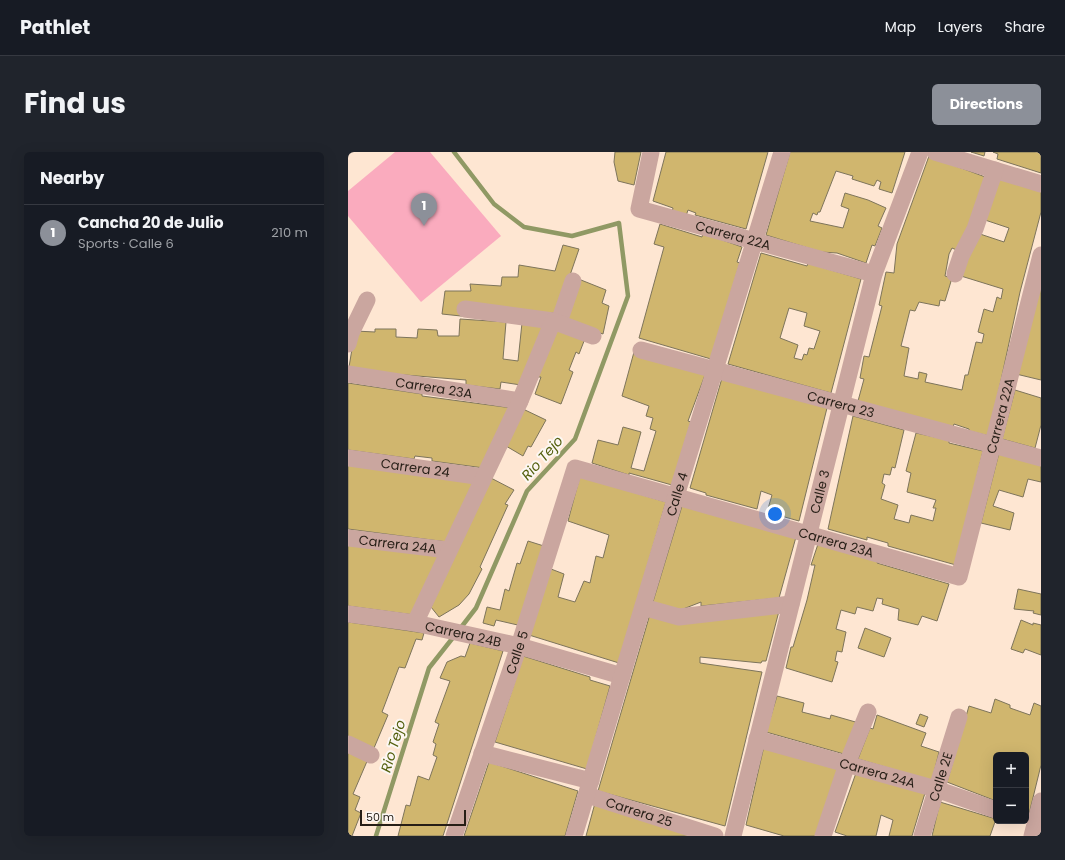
<!DOCTYPE html>
<meta charset="utf-8">
<style>
:root{--surface:#171b24;--page:#20242c;--text:#f1f3f6;--muted:#9ea1a6;--line:#363941;--accent:#8c9099}
body{margin:0;font-family:Poppins,sans-serif;background:var(--page);color:var(--text)}
.controls{position:absolute;right:12px;bottom:12px;display:grid;overflow:hidden;border-radius:6px;box-shadow:0 4px 16px #0002}
.controls button{width:36px;height:36px;display:grid;place-items:center;padding:0;border:0;border-bottom:1px solid var(--line);background:var(--surface);color:var(--text);font:20px sans-serif}
.scale{position:absolute;left:12px;bottom:10px;width:106px;box-sizing:border-box;padding-left:4px;border:2px solid #261e16;border-top:0;font-size:11px;line-height:14px;white-space:nowrap;color:#261e16;-webkit-text-stroke:3px #fcf7f3;paint-order:stroke}
.you{position:absolute;left:427px;top:362px;width:14px;height:14px;margin:-10px;border:3px solid #fff;border-radius:50%;background:#1a73e8;box-shadow:0 0 0 6px #1a73e833}
.badge{display:grid;place-items:center;width:26px;height:26px;border-radius:50%;background:var(--accent);color:#fff;font-size:13px;font-weight:700}
.pin{position:absolute;translate:-50% -33px;filter:drop-shadow(0 1px 2px #0008)}
.pin::after{content:'';position:absolute;top:21px;width:14px;height:12px;background:inherit;clip-path:polygon(0 0,100% 0,50% 100%)}
.list{margin:0;padding:0;list-style:none}
h2{display:flex;justify-content:space-between;align-items:center;height:52px;margin:0;padding:0 16px;font-size:17px}
h2 small{font-size:13px;font-weight:400;color:var(--muted)}
.list li{display:grid;grid-template-columns:26px 1fr auto;gap:12px;align-items:center;box-sizing:border-box;height:56px;padding:0 16px;border-top:1px solid var(--line)}
.list b{display:block;font-size:15px;white-space:nowrap}
.list p{margin:0;font-size:13px;white-space:nowrap;color:var(--muted)}
.list em{font-size:13px;font-style:normal;color:var(--muted)}
.map{position:relative;flex:none;width:693px;height:684px;overflow:hidden;border-radius:6px}
header{display:flex;align-items:center;gap:24px;box-sizing:border-box;height:56px;padding:0 20px;background:var(--surface);border-bottom:1px solid var(--line)}
header strong{font-size:19px}
nav{display:flex;gap:22px;margin-inline-start:auto;font-size:14px}
.intro{display:flex;align-items:center;justify-content:space-between;box-sizing:border-box;height:96px;padding:0 24px}
h1{margin:0;font-size:28px}
.button{padding:10px 18px;border-radius:6px;background:var(--accent);color:#fff;font-size:14px;font-weight:700}
main{display:flex;gap:24px;padding:0 24px}
aside{flex:1;background:var(--surface);border-radius:6px;box-shadow:0 4px 16px #0002}
.map>svg:first-child{display:block}
</style>
<header>
<strong>Pathlet</strong>
<nav><a>Map</a><a>Layers</a><a>Share</a></nav>
</header>
<div class="intro"><h1>Find us</h1><a class="button">Directions</a></div>
<main>
<aside>
<h2>Nearby<small></small></h2>
<ul class="list">
<li><span class="badge">1</span><div><b>Cancha 20 de Julio</b><p>Sports · Calle 6</p></div><em>210 m</em></li>
</ul>
</aside>
<div class="map">
<svg width="693" height="684" viewBox="0 0 693 684">
<rect width="100%" height="100%" fill="#fee6d2"/>
<path fill="#faabbe" d="M47,0H82L153,84L73,150L0,64V39Z"/>
<g fill="none" stroke-linecap="round" stroke-linejoin="round">
<path stroke="#909964" stroke-width="4.5" d="M106,0L146,52L176,75L224,84L271,71L280,144L227,287L179,339L128,456L111,478
M28,684L81,516L107,483"/>
</g>
<path fill="#d0b66e" stroke="#7d745b" fill-rule="evenodd" d="M267,0H293L286,33L270,29L266,10Z
M318,0H420L398,77L347,63L348,61L340,58L338,64L324,60L325,56L305,49Z
M442,0H557L544,41L531,37L533,30L529,28L526,34L504,27L505,24L488,19L472,60H470L469,63L465,61L462,69L495,76L501,57L493,54L497,41L520,48L538,56L530,74L534,76L527,94L524,93L518,111L489,101L473,100L418,83Z
M623,0H637L636,4Z
M645,0H693V21L649,7L650,2Z
M581,4L640,26L611,99L604,96L601,102L597,124L604,126L597,149L592,148L591,154L571,150L567,159L562,158L553,194L561,196L556,224L570,227L571,220L579,222L577,230L614,238L617,223H620L628,190L634,191L636,182L630,180L636,157L645,160L649,145L653,147L655,137L613,124L629,81L656,90L661,76L634,67L649,23L693,39V60L672,140L641,284L621,279V277L606,272L605,275L510,249L516,227L512,226L516,204L521,205L534,154L531,153L538,120L546,121L549,92Z
M312,72L354,85L355,81L394,95L389,110L392,111L363,207L291,186L316,95L306,92Z
M215,93L231,97L209,161L113,164L94,162L97,139H123L122,132L153,134L154,125H170L171,113L207,119Z
M413,101L459,114L460,111L513,127L483,241L380,212ZM441,156L459,161L456,174L472,179L466,197L461,196L459,203L456,202L454,208L446,206L450,193L432,186Z
M693,123V228L668,222Z
M228,126L258,138L254,151L261,154L255,182L215,168Z
M112,167L158,170L155,207L170,209L174,171L197,174L173,233L153,230L152,237L118,233V228L45,222L1,215L7,179L27,180V177H48V185L69,186L70,177L89,178L90,184H111Z
M209,172L238,184L231,202L228,200L221,218L225,220L213,252L187,242L193,225H190Z
M286,200L357,223L340,269L343,270L324,333L281,321V323L244,311L250,288L270,293L275,275L293,280L283,316L296,319L308,279L302,277L305,266L298,264L301,254L274,244Z
M374,226L479,256L451,369L419,360L424,343L413,339L409,357L358,343V341L342,336Z
M0,231L74,242V244L164,256L136,316L84,309V306L67,304L66,307L0,298Z
M667,238L693,246V273L687,296L654,287Z
M175,257L198,268L183,295L180,294L175,304L158,294Z
M505,264L556,278L547,316L544,315L542,323L536,322L534,331L537,333L533,347L550,353L546,367L561,371L563,363L585,369L588,356H585L588,348L559,340L563,321L558,319L568,281L601,288V291L635,299L608,413L540,394V391L519,385V388L480,377Z
M652,297L693,308V330L680,327L675,345L651,338L645,354L666,361L662,378L633,371Z
M0,313L127,331L99,390L0,377Z
M232,324L318,350L271,511L181,483L203,417L216,422L210,445L227,450L236,429L242,431L248,404L255,406L261,383L220,369Z
M141,325L166,338L157,352L160,353L132,415L134,417L121,442L111,453L91,465L83,455Z
M334,354L448,385L431,446L353,454V450L330,459L304,453Z
M180,389L199,395L174,474L148,468L146,474L135,471L139,455L152,458L157,437L161,439L169,411L172,412Z
M0,392L93,403L66,463L0,454Z
M470,392L530,408L529,411L601,432L589,469L574,464L570,473L550,468L551,457L534,452L535,447L529,446L525,459L509,455L507,462L493,458L488,477L498,480L494,500L489,499L487,509L490,510L484,530L438,516L443,495H445L459,448L467,413H463Z
M670,437L693,442V463L685,461L686,459L666,457Z
M431,459L418,509H414L413,511L352,505V511L414,520L377,674L250,639L302,462Z
M673,468L685,473V471L693,473V503L677,497L675,501L663,497Z
M0,470L76,481L74,488L68,487L57,516L51,515L34,560L40,563L26,596L0,584Z
M517,476L543,486L536,505L510,496Z
M122,491L155,499L95,684H50L58,653L62,654L70,624L81,628L89,605L85,603L88,592L85,590L91,572L87,570L102,529L92,526L99,510L113,504L117,505Z
M175,504L242,525V528L262,534L239,617L147,590Z
M429,544L456,551L454,560L482,567L483,563L511,571L503,604L418,580Z
M647,547L662,553V556L682,563L686,551L693,554V613L681,662L678,661V603H648V649L599,630L621,554L643,561Z
M572,562L580,565L576,575L568,572Z
M529,563L578,581L573,594L591,600L584,629L510,607L522,576L525,577Z
M416,594L499,619L474,684H436L398,673Z
M0,598L20,607L5,642L12,645L7,658L13,661L4,684H0Z
M141,610L230,639L217,684H116Z
M508,621L577,641L564,684H541L545,668L533,663L528,684H499L487,680Z
M592,650L648,667L642,684H584Z
M247,651L375,684H238Z"/>
<g fill="none" stroke-linecap="round" stroke-linejoin="round">
<g stroke="#caa69f" stroke-width="17">
<path id="s1" d="M303,0L291,57L526,122"/>
<path d="M587,0L693,32"/>
<path d="M607,122L613,104L627,77L647,18"/>
<path d="M117,157L205,169"/>
<path d="M211,170L225,129"/>
<path d="M0,192L3,181L19,148"/>
<path id="s2" d="M293,198L693,306"/>
<path id="s3" d="M0,222L172,249"/>
<path id="s4" d="M0,306L135,325"/>
<path id="s5" d="M0,386L100,398"/>
<path d="M295,455L331,465L443,452"/>
<path id="s6" d="M0,462L67,471L171,494L274,524"/>
<path d="M67,471L172,249L205,169L245,184"/>
<path id="s7" d="M409,587L588,637L648,658"/>
<path d="M0,592L23,603"/>
<path d="M134,601L243,629"/>
<path id="s8" d="M239,643L367,684"/>
<path id="s9" d="M106,684L171,494L227,316L611,425L693,103"/>
<path id="s10" d="M226,684L328,344L434,0"/>
<path id="s11" d="M385,684L526,122L572,0"/>
<path d="M475,684L499,612L520,560"/>
<path id="s12" d="M574,684L611,565"/>
<path d="M684,684L693,649"/>
</g>
</g>
<g text-anchor="middle" dominant-baseline="central" stroke-width="4" stroke-linejoin="round" paint-order="stroke">
<g font-size="13" fill="#261e16" stroke="#fcf7f3">
<text stroke="none"><textPath href="#s1" startOffset="156">Carrera 22A</textPath></text>
<text stroke="none"><textPath href="#s3" startOffset="87">Carrera 23A</textPath></text>
<text stroke="none"><textPath href="#s2" startOffset="207">Carrera 23</textPath></text>
<text stroke="none"><textPath href="#s9" startOffset="953">Carrera 22A</textPath></text>
<text stroke="none"><textPath href="#s4" startOffset="68">Carrera 24</textPath></text>
<text stroke="none"><textPath href="#s11" startOffset="355">Calle 3</textPath></text>
<text stroke="none"><textPath href="#s10" startOffset="357">Calle 4</textPath></text>
<text stroke="none"><textPath href="#s9" startOffset="659">Carrera 23A</textPath></text>
<text stroke="none"><textPath href="#s5" startOffset="50">Carrera 24A</textPath></text>
<text stroke="none"><textPath href="#s6" startOffset="117">Carrera 24B</textPath></text>
<text stroke="none"><textPath href="#s9" startOffset="194">Calle 5</textPath></text>
<text stroke="none"><textPath href="#s7" startOffset="125">Carrera 24A</textPath></text>
<text stroke="none"><textPath href="#s12" startOffset="62">Calle 2E</textPath></text>
<text stroke="none"><textPath href="#s8" startOffset="55">Carrera 25</textPath></text>
</g>
<g font-size="14" font-style="italic" fill="#535f0d" stroke="#fcf7f3">
<text transform="translate(194 306) rotate(-48)">Rio Tejo</text>
<text transform="translate(45 594) rotate(-73)">Rio Tejo</text>
</g>
</g>
</svg>
<div class="controls">
<button>+</button>
<button>−</button>
</div>
<div class="scale">50 m</div>
<div class="you"></div>
<div class="pin badge" style="left:76px;top:74px">1</div>
</div>
</main>
